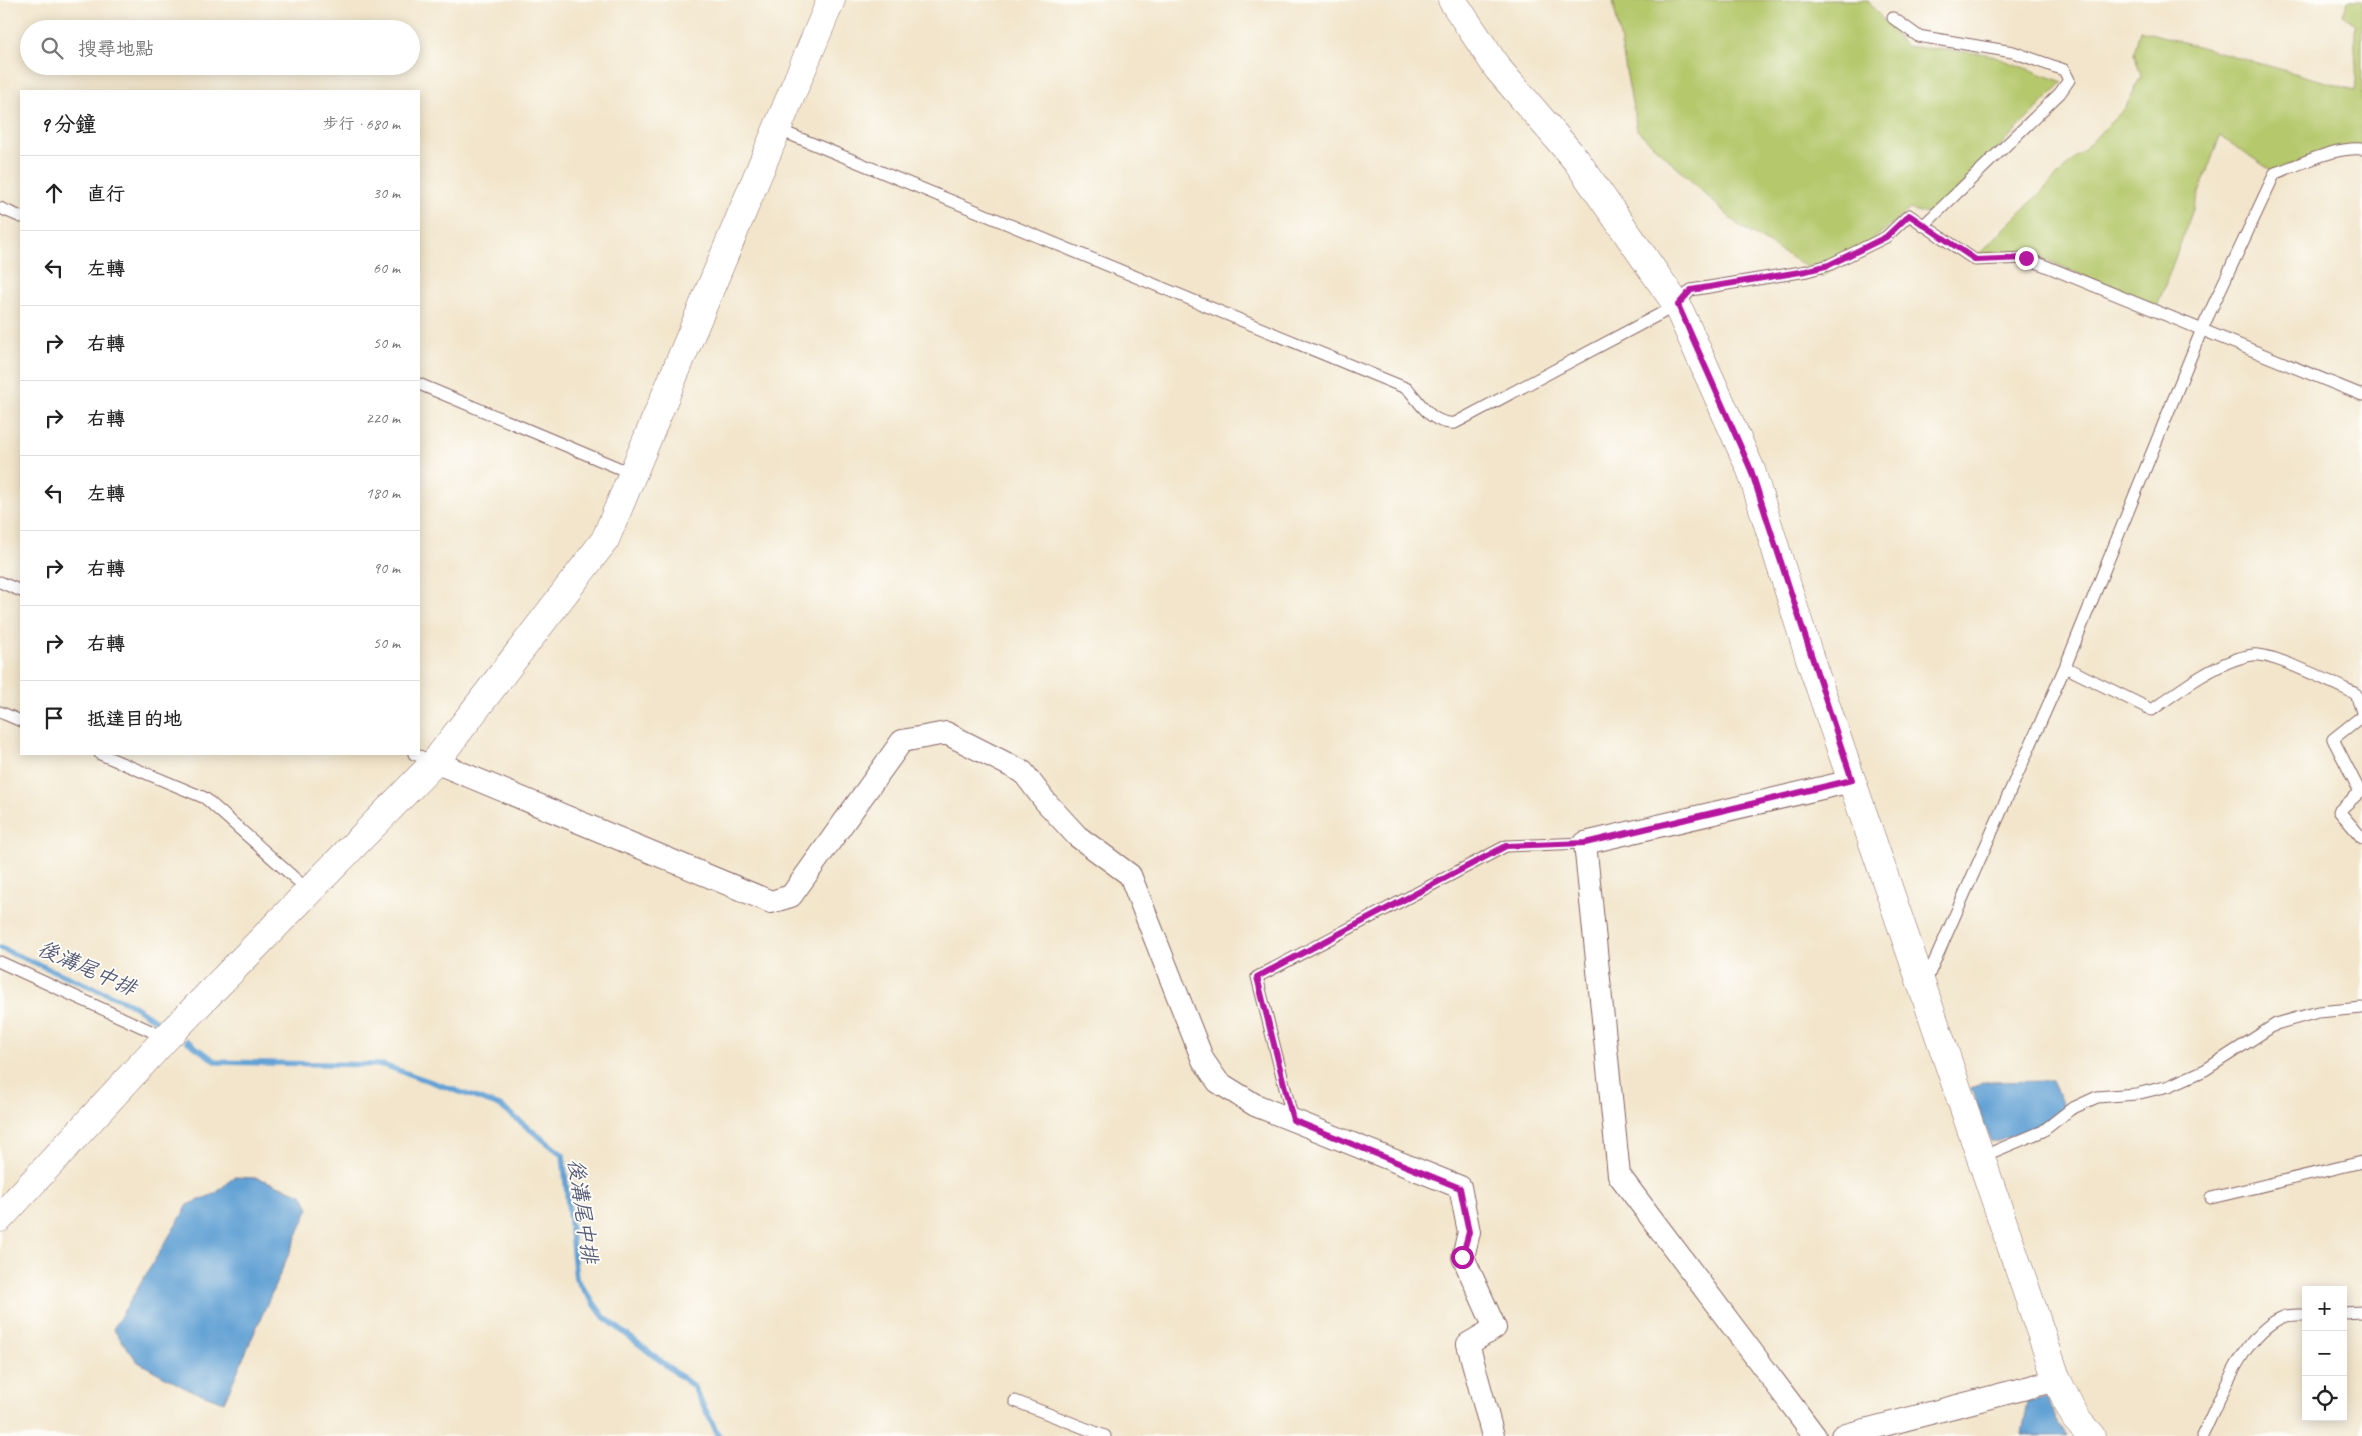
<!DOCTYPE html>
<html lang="zh-TW">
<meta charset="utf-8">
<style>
:root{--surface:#fff;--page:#f6f6f6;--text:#222;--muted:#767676;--line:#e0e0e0}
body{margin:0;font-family:Caveat,"LXGW WenKai TC",sans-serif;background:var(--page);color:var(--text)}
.controls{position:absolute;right:15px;bottom:15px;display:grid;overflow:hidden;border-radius:0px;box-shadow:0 2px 12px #0003}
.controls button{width:45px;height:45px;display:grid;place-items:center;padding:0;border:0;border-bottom:1px solid var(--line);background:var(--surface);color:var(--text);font:25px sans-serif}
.stop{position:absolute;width:15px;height:15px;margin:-11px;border:4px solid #b5179e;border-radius:50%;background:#fff}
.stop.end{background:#b5179e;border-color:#fff;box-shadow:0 1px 5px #0008}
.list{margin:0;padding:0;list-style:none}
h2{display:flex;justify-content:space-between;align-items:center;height:65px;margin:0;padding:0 20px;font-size:21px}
h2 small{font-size:16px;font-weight:400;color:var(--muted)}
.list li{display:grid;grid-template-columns:32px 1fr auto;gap:15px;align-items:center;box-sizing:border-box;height:75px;padding:0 20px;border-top:1px solid var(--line)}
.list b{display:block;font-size:19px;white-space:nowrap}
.list em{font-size:16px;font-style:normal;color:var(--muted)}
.icon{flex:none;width:28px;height:28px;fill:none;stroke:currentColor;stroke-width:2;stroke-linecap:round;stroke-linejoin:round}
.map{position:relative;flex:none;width:2362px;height:1436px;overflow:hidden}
.search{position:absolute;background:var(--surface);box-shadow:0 2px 12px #0003;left:20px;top:20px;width:400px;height:55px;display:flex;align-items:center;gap:12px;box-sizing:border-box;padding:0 18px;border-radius:28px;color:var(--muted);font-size:19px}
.panel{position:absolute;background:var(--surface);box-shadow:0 2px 12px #0003;left:20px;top:90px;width:400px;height:665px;border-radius:0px}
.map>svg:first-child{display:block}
</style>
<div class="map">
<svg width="2362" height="1436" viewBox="0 0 2362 1436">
<rect width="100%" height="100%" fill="#fdfcf7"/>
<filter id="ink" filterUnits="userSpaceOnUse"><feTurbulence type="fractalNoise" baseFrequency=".02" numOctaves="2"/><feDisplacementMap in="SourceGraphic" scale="10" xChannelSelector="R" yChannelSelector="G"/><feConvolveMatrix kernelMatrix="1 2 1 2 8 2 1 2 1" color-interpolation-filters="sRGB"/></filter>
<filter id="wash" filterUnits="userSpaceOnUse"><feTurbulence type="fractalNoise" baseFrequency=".0096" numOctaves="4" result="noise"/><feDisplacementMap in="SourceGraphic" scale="20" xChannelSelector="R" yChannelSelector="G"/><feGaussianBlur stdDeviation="1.12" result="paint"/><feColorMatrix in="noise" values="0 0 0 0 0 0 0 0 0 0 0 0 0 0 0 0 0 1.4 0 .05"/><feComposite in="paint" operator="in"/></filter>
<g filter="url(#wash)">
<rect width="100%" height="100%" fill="#f2e5cb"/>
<path fill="#b5c86c" stroke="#80744c" d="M1613,0H1867L1905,46L1987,54L2063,82L1932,216L1910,209L1857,253L1823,277L1738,225L1637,130Z
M2348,0H2362V149L2275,173L2220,136L2157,307L2035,255L1991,261L1979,254L2126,107L2141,76L2134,53L2140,30L2355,90C2359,68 2352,47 2356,25L2343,15Z"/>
<path fill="#62a1d4" stroke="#566080" d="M2052,1081L2064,1107L2033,1129L1992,1143L1971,1089L1984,1082Z
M234,1177L258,1178L302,1194L309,1208L224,1402L185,1388L138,1362L113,1329L188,1205L216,1193Z
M2046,1398L2067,1436H2022L2028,1401Z"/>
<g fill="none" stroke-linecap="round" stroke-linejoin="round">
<path stroke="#62a1d4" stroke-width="5.5" d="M0,948L129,1003L158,1022
M187,1041L217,1062L383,1065L500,1106L563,1155L576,1279L604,1317L693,1386L719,1436"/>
</g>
</g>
<g filter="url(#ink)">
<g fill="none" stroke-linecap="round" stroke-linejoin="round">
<defs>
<path id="service" d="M1893,18L1918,36L2013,52L2064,70L2069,80L2060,93L1923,226
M777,129L1408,389C1421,404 1432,425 1455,423L1677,305L1691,290L1807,271L1829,265L1886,237L1909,215L1975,260L2026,258L2362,395
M0,208L21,217
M419,384L633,474
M0,582L21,591
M2065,667L2152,710C2178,691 2221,659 2253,655C2271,652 2337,685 2356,694L2362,712
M0,712L21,721
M2362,716L2333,739L2360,792L2339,811L2362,838
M100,754L205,798L309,891
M414,754L435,762
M0,962L166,1038
M1925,983L2065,667L2202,329L2275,173C2302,164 2333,147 2362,149
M1293,1120L1257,977L1506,846L1585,843
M1981,1157L2043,1131L2071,1109L2097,1097L2136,1094L2169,1086L2205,1070L2276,1024L2318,1012L2362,1008
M2211,1198L2362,1162
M2343,1313L2362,1312
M1015,1401L1105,1436
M2202,1436C2220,1400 2243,1333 2283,1317C2289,1314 2299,1315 2306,1315"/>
<path id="minor" d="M435,762L771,902L791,896L902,741L946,733L1023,772L1045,801L1077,836L1130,875L1203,1060L1218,1082L1255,1105L1460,1187L1469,1232L1463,1257L1495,1328L1468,1344L1493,1436
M1815,1436L1619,1175L1585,843L1852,781
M1842,1436L2057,1380"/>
<path id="tertiary" d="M1452,0L1498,69L1576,160L1677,305L1751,470L1809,656L2057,1380L2076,1419L2091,1436
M0,1218L166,1038L435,762L605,540L831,0"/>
</defs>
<use href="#service" stroke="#856463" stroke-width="13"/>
<use href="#minor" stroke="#856463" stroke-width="24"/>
<use href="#tertiary" stroke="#856463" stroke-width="29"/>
<use href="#service" stroke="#fff" stroke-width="11"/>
<use href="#minor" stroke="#fff" stroke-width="22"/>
<use href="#tertiary" stroke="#fff" stroke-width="28"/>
</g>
</g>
<g fill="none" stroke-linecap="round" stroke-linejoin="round" filter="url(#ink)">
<path stroke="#b5179e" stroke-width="6" d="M1462,1257L1469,1232L1460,1188L1293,1120L1257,977L1506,846L1585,843L1852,780L1751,470L1678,305L1691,290L1806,271L1829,265L1886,237L1909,215L1976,260L2026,258"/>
</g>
<g text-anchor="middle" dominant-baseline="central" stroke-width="4" stroke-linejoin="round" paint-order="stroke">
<g font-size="21" font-style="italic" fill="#555a77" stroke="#fdfcf7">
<text transform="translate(87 968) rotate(24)">後溝尾中排</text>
<text transform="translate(583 1211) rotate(82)">後溝尾中排</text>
</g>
</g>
</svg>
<div class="controls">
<button>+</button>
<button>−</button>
<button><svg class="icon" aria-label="locate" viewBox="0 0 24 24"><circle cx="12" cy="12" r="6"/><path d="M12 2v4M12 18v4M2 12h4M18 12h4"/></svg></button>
</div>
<div class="stop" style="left:1462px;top:1257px"></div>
<div class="stop end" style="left:2026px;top:258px"></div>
<div class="search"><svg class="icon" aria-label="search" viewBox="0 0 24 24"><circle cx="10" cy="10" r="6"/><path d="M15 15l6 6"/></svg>搜尋地點</div>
<section class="panel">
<h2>9 分鐘<small>步行 · 680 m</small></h2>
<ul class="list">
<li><svg class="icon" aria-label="ahead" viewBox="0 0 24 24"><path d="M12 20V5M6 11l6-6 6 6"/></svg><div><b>直行</b></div><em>30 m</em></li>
<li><svg class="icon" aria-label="left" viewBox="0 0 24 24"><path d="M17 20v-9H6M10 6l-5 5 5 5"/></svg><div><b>左轉</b></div><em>60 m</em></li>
<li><svg class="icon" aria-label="right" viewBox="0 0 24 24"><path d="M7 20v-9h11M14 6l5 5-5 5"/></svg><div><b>右轉</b></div><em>50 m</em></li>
<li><svg class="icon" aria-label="right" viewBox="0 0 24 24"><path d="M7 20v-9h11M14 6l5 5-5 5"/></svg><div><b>右轉</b></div><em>220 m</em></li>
<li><svg class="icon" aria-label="left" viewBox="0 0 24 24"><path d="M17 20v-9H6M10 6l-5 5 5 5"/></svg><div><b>左轉</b></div><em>180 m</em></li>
<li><svg class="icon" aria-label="right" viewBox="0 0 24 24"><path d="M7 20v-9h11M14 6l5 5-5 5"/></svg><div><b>右轉</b></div><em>90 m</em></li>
<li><svg class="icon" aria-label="right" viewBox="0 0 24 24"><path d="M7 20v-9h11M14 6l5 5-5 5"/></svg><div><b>右轉</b></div><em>50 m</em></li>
<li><svg class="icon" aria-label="arrive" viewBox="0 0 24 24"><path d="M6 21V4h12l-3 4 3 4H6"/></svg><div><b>抵達目的地</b></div></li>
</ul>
</section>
</div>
